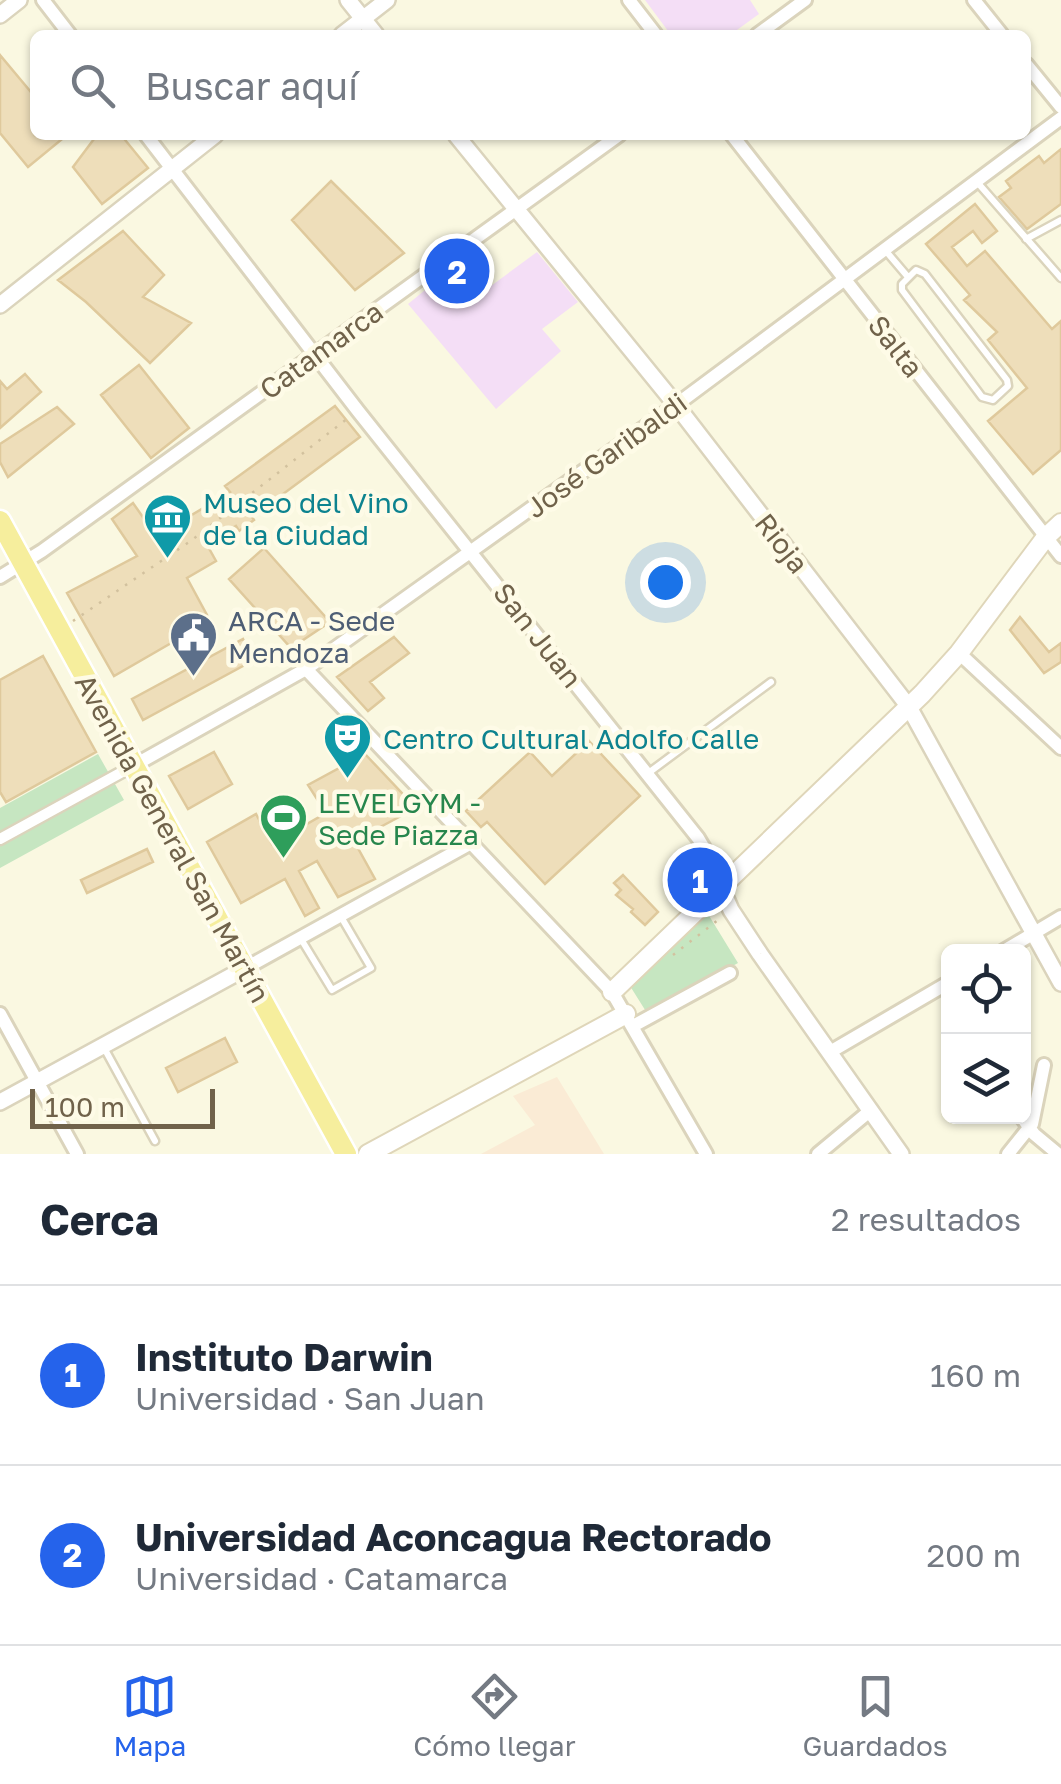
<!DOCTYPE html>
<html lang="es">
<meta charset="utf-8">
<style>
:root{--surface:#fff;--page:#f6f6f7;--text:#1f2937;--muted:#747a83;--line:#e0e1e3;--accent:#2563eb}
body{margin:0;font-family:"Golos Text",sans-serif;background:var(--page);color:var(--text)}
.controls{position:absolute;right:30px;bottom:30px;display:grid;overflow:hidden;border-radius:15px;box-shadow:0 2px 8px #0004}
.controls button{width:90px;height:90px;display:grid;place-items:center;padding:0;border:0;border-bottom:2px solid var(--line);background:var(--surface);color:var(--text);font:50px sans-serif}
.scale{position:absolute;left:30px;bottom:25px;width:185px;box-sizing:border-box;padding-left:10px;border:5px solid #70624a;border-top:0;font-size:28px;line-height:35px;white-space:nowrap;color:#70624a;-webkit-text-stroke:8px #fefbe7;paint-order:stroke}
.you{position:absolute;left:665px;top:582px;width:35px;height:35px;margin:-25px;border:8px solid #fff;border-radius:50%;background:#1a73e8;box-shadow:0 0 0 15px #1a73e833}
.badge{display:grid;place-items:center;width:65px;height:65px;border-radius:50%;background:var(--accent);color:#fff;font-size:32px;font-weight:700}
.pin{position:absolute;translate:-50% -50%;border:5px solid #fff;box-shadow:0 2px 10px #0006}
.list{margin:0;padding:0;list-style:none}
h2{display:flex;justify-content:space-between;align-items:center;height:130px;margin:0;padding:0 40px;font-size:42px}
h2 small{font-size:32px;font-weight:400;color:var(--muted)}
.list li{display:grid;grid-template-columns:65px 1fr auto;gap:30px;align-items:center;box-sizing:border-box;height:180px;padding:0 40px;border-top:2px solid var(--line)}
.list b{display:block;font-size:38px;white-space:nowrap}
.list p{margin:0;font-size:32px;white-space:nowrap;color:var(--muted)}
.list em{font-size:32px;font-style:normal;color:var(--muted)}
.icon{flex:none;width:55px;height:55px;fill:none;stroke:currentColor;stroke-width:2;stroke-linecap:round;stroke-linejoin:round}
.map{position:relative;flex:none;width:1061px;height:1154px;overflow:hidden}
.search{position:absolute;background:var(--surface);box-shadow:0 2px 8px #0004;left:30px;right:30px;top:30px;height:110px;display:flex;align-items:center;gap:25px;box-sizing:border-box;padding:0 35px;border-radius:15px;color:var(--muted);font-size:38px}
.sheet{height:490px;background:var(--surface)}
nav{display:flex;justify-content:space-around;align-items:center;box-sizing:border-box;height:140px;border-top:2px solid var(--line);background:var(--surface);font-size:28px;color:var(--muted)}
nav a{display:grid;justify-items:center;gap:5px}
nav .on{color:var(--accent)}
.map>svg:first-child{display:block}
</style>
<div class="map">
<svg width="1061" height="1154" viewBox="0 0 1061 1154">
<rect width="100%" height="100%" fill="#faf8e1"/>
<path fill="#faebd5" d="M557,1077L604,1154H481L535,1125L513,1096Z"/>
<path fill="#f4def6" d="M645,0H750L759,14L730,35H671Z
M537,252L578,302L542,329L561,351L496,409L408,304L441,277L465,305Z"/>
<path fill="#c6e6c1" d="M98,754L124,800L0,868V808Z
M708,914L738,963L647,1013L630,986Z"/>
<path fill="#eedeba" stroke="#dfc99c" stroke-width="2.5" d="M0,55L35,97V135H67L28,167L0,133Z
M97,135H121L148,168L102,204L73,167Z
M1061,149V204L1027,229L999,197L1011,188L1006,181L1039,156L1044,163Z
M331,181L404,253L355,290L292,220Z
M975,204L997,231L982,243L973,231L952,247L967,266L985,251L1052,329L1061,321V450L1033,474L988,421L1027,388L988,340L997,332L964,300L970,295L926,244Z
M123,231L164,275L143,297L191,323L150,363L86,302L58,280Z
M139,365L189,428L151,458L101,395Z
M25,374L41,392L0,428V381L7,389Z
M335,406L360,437L252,517L254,520L239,531L236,526L206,543L216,561L187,578L207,615L185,635L114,676L67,593L137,556L112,519L133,503L161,543L186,528L180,522L230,492L225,486Z
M57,407L74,424L8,477L0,462V444Z
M264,548L330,622L291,648L229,579Z
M1020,617L1049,652L1061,643V662L1044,673L1010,630Z
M394,637L409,653L370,682L384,698L368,711L337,677Z
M243,639L254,660L143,720L132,699Z
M43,656L96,752L6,802L0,792V680Z
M589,741L640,796L545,884L487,822L481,827L466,811L530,752L552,776Z
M214,752L232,784L188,809L169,776Z
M365,754L416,808L354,841L375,879L338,897L317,861L299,871L319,908L305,916L285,879L241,903L207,842L256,814L272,844L326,813L308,785Z
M147,849L153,862L87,893L81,880Z
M623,875L658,912L645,925L631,912L633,909L616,895L621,890L614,883Z
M225,1038L237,1062L178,1092L166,1068Z"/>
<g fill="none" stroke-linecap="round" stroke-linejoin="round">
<defs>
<path id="service" d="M977,182L1061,278
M1026,239L1061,220
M885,250L908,277
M916,270L925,274L1007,380L1008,386L993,400L982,397L902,290V284Z
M647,774L771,682
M301,939L332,990L371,968L340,915
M103,1046L155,1141"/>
<path id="pedestrian" d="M0,839L133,766"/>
<path id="minor" d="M43,0L70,35
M629,0L656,35
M974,0L1002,35
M757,35L805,0
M1026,64L1061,107
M146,135L358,411L698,838L711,860L721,887
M732,135L1061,556
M0,577L42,551L619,135
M959,653L1061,748
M306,669L612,992L706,1154
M133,766L306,669L676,405L1061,118
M1002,952L1061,917
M244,969L473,842
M0,1014L77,1154
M633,1026L730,973
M830,1052L948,983
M1021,1116L1034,1134L1058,1154
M818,1154L871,1110
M1008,1154L1032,1124L1044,1065"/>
<path id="tertiary" d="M348,0L376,35
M0,15L19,0
M342,35L387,0
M456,135L676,405L909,707L1061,983
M0,305L215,135
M721,887L731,910L760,954L901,1154
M0,1102L244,969"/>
<path id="secondary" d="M612,992L922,694L959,653L1046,537L1061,523
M368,1154L626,1014"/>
<path id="primary" d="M0,521L346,1154"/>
</defs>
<use href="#service" stroke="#dbd4bc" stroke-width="11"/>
<use href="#pedestrian" stroke="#dbd4bc" stroke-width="15"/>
<use href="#minor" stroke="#dbd4bc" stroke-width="18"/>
<use href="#tertiary" stroke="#dbd4bc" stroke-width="20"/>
<use href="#secondary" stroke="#dfd6b9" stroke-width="22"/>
<use href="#primary" stroke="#fff" stroke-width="25"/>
<path stroke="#d2c19e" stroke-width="2.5" stroke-dasharray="2.5 8" stroke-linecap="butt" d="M73,621L192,540L348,418
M673,955L718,920"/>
<use href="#service" stroke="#fff" stroke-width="6"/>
<use href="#pedestrian" stroke="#fff" stroke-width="10"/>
<use href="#minor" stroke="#fff" stroke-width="12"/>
<use href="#tertiary" stroke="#fff" stroke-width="15"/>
<use href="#secondary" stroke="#fff" stroke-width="18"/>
<use href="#primary" stroke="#f6ee9d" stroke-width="20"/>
</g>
<defs>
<symbol id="museum-pin" viewBox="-11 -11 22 30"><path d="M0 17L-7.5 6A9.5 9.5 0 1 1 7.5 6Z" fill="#0f9aa8" stroke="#fefbe7"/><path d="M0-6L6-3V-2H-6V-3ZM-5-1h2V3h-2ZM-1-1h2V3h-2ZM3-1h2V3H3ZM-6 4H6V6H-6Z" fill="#fff"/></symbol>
<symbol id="civic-pin" viewBox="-11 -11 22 30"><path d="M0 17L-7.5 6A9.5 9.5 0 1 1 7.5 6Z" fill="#5c6f8a" stroke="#fefbe7"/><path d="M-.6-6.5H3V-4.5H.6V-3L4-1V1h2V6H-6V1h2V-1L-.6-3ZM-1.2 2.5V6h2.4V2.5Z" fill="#fff"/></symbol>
<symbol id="theatre-pin" viewBox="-11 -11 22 30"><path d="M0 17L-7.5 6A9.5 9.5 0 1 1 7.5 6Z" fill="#0f9aa8" stroke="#fefbe7"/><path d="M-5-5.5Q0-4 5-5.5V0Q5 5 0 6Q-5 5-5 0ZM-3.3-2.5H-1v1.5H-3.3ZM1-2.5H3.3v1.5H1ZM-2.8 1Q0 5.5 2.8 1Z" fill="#fff"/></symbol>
<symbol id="stadium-pin" viewBox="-11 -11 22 30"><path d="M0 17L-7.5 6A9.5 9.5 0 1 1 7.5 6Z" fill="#2e9e5b" stroke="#fefbe7"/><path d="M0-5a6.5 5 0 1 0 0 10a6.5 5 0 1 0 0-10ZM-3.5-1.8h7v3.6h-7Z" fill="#fff"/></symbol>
</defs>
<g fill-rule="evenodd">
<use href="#museum-pin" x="140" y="490" width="55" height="75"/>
<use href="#civic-pin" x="166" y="608" width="55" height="75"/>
<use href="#theatre-pin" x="320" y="710" width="55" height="75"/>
<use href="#stadium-pin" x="256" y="790" width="55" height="75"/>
</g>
<g text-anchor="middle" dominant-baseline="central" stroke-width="9" stroke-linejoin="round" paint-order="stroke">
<g font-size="28" fill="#70624a" stroke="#fefbe7">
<text transform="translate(896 346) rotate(52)">Salta</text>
<text transform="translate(321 350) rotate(-36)">Catamarca</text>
<text transform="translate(606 455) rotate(-36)">José Garibaldi</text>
<text transform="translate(782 543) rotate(52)">Rioja</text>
<text transform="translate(538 635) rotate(52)">San Juan</text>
<text transform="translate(173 838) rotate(61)">Avenida General San Martín</text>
</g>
<g font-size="28" fill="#0d838f" stroke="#fefbe7" text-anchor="start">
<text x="203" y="502">Museo del Vino<tspan x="203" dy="32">de la Ciudad</tspan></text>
<text x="383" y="738">Centro Cultural Adolfo Calle</text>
</g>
<g font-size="28" fill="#4e5e75" stroke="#fefbe7" text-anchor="start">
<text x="228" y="620">ARCA - Sede<tspan x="228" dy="32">Mendoza</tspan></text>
</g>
<g font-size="28" fill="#27864d" stroke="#fefbe7" text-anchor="start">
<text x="318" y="802">LEVELGYM -<tspan x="318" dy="32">Sede Piazza</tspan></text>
</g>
</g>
</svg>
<div class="controls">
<button><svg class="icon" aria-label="locate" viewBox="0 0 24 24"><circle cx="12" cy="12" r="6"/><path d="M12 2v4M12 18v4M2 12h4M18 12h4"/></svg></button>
<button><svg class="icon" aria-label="layers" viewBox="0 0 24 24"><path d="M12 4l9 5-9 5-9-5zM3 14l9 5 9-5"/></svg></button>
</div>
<div class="scale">100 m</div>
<div class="you"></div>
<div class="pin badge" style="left:700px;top:880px">1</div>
<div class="pin badge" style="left:457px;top:271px">2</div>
<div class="search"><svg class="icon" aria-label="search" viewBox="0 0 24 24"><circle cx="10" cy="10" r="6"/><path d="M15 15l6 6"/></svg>Buscar aquí</div>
</div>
<section class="sheet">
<h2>Cerca<small>2 resultados</small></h2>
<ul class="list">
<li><span class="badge">1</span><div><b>Instituto Darwin</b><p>Universidad · San Juan</p></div><em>160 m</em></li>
<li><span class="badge">2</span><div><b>Universidad Aconcagua Rectorado</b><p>Universidad · Catamarca</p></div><em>200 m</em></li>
</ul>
</section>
<nav>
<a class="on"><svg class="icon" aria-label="map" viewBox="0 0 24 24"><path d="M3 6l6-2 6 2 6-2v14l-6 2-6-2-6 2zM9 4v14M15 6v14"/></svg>Mapa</a>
<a><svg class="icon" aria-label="directions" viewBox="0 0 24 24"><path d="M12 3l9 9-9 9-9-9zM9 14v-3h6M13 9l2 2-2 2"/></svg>Cómo llegar</a>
<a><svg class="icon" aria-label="saved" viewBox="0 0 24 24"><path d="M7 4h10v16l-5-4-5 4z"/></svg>Guardados</a>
</nav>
